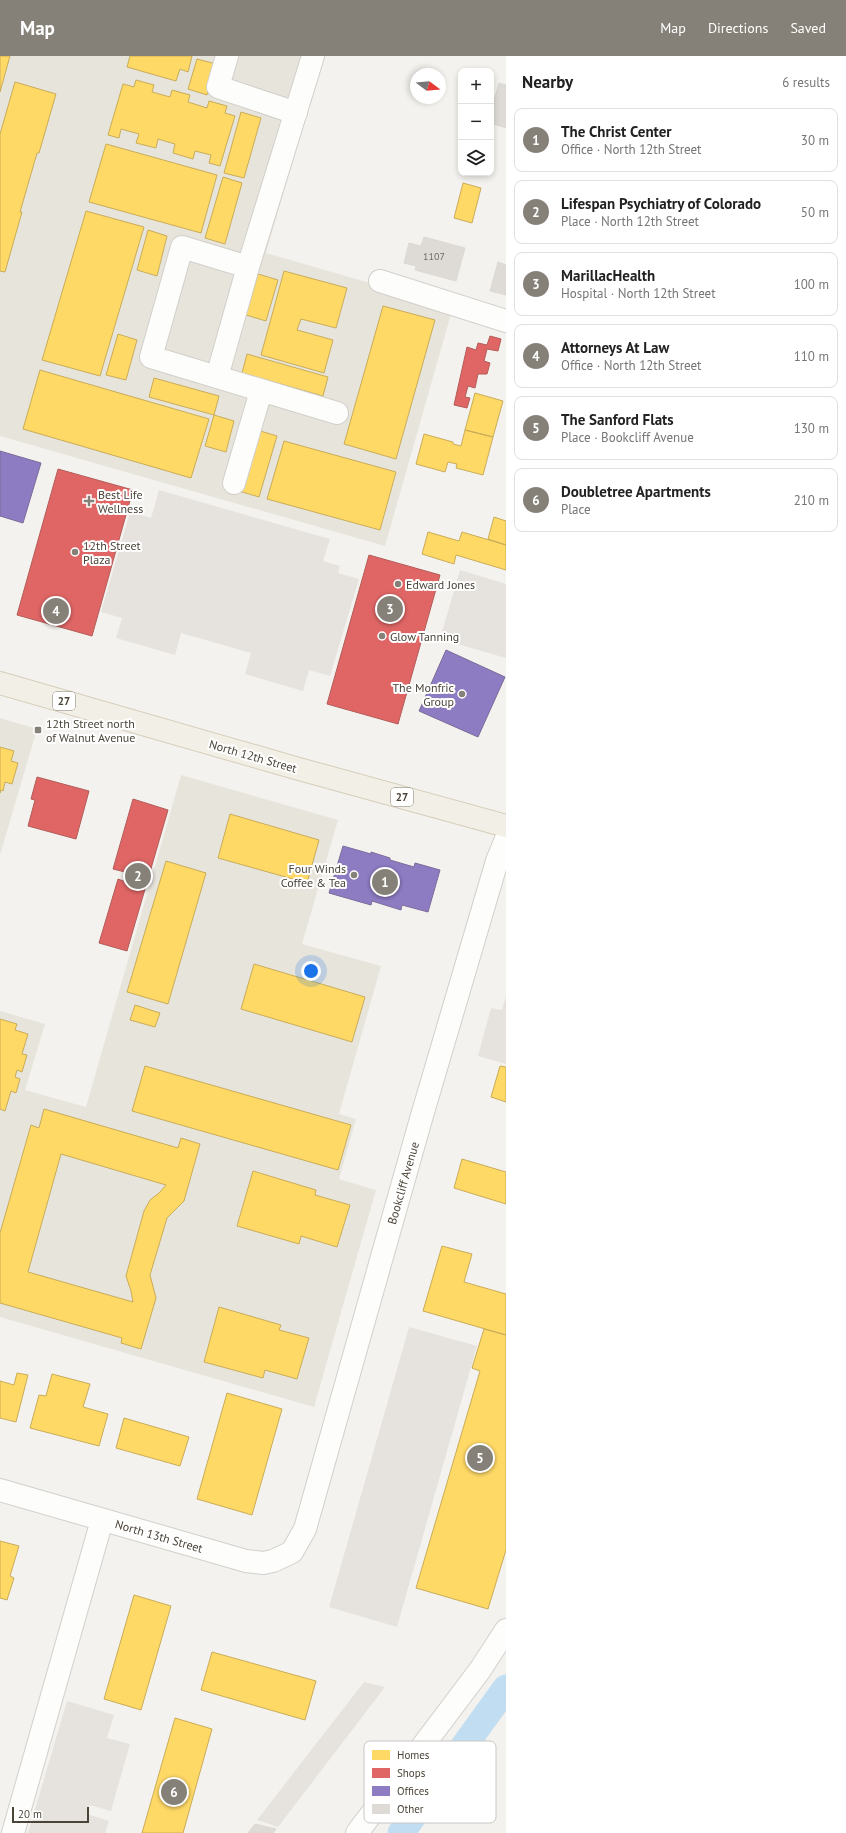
<!DOCTYPE html>
<meta charset="utf-8">
<style>
:root{--surface:#fff;--page:#f6f6f6;--text:#222;--muted:#767676;--line:#e0e0e0;--accent:#868178}
body{margin:0;font-family:"PT Sans",sans-serif;background:var(--page);color:var(--text)}
.controls{position:absolute;right:12px;top:12px;display:grid;overflow:hidden;border-radius:8px;box-shadow:0 2px 6px #0003}
.controls button{width:36px;height:36px;display:grid;place-items:center;padding:0;border:0;border-bottom:1px solid var(--line);background:var(--surface);color:var(--text);font:20px sans-serif}
.compass{position:absolute;left:410px;top:12px;width:36px;height:36px;border-radius:50%;background:var(--surface);box-shadow:0 2px 6px #0003;rotate:106deg}
.scale{position:absolute;left:12px;bottom:10px;width:77px;box-sizing:border-box;padding-left:4px;border:2px solid #4b4439;border-top:0;font-size:11px;line-height:14px;white-space:nowrap;color:#4b4439;-webkit-text-stroke:3px #fff;paint-order:stroke}
.you{position:absolute;left:311px;top:915px;width:14px;height:14px;margin:-10px;border:3px solid #fff;border-radius:50%;background:#1a73e8;box-shadow:0 0 0 6px #1a73e833}
.badge{display:grid;place-items:center;width:26px;height:26px;border-radius:50%;background:var(--accent);color:#fff;font-size:13px;font-weight:700}
.pin{position:absolute;translate:-50% -50%;border:2px solid #fff;box-shadow:0 1px 4px #0006}
.list{margin:0;padding:0;list-style:none}
h2{display:flex;justify-content:space-between;align-items:center;height:52px;margin:0;padding:0 16px;font-size:17px}
h2 small{font-size:13px;font-weight:400;color:var(--muted)}
.list li{display:grid;grid-template-columns:26px 1fr auto;gap:12px;align-items:center;box-sizing:border-box;height:64px;margin:0 8px 8px;padding:0 8px;border:1px solid var(--line);border-radius:8px}
.list b{display:block;font-size:15px;white-space:nowrap}
.list p{margin:0;font-size:13px;white-space:nowrap;color:var(--muted)}
.list em{font-size:13px;font-style:normal;color:var(--muted)}
.icon{flex:none;width:22px;height:22px;fill:none;stroke:currentColor;stroke-width:2;stroke-linecap:round;stroke-linejoin:round}
.map{position:relative;flex:none;width:506px;height:1777px;overflow:hidden}
header{display:flex;align-items:center;gap:24px;box-sizing:border-box;height:56px;padding:0 20px;background:var(--accent);color:#fff}
header strong{font-size:19px}
nav{display:flex;gap:22px;margin-inline-start:auto;font-size:14px}
main{display:flex}
aside{flex:1;background:var(--surface)}
.map>svg:first-child{display:block}
</style>
<header>
<strong>Map</strong>
<nav><a>Map</a><a>Directions</a><a>Saved</a></nav>
</header>
<main>
<div class="map">
<svg width="506" height="1777" viewBox="0 0 506 1777">
<rect width="100%" height="100%" fill="#f4f2ee"/>
<path fill="#e7e4dc" d="M0,0H323L266,197L453,251L385,490L0,380Z
M0,662L37,673L0,799Z
M181,719L338,764L302,888L381,910L339,1058L356,1063L339,1123L376,1134L314,1351L0,1261V955L45,968L25,1034L86,1051Z"/>
<path fill="#e6e3df" d="M159,434L330,483L323,505L340,510L338,517L359,523L330,620L309,614L303,635L245,618L251,597L181,577L175,599L116,582L122,562L101,556L130,456L151,462Z
M460,514L506,528V602L440,583Z
M506,940V1008L478,1000L491,952L502,954Z
M409,1271L477,1290L397,1571L329,1551Z
M364,1626L385,1631L278,1771L257,1764Z
M67,1645L114,1659L107,1682L130,1688L111,1755L90,1749L87,1758L109,1765L105,1777H28Z"/>
<path fill="#ffd966" stroke="#c9ac58" fill-rule="evenodd" d="M0,0H10L0,36Z
M130,0H192L188,16L180,13L176,25L127,11Z
M197,3L216,8L207,39L188,33Z
M136,24L154,29L152,36L170,41L172,34L190,39L188,46L207,52L209,45L227,50L225,57L235,60L220,110L209,107L211,99L195,95L193,103L173,97L175,88L158,83L156,92L136,87L139,78L121,73L119,82L108,79L123,28L134,31Z
M15,26L56,38L39,97H37L20,156H22L5,216L0,215V78Z
M241,56L261,62L244,122L224,117Z
M106,88L217,119L201,177L89,146Z
M223,121L242,127L225,188L205,182Z
M463,127L481,132L472,167L454,162Z
M86,155L144,171L100,320L42,304Z
M148,174L167,180L157,220L137,214Z
M284,215L347,232L336,272L301,263L297,274L333,284L324,317L261,299Z
M258,218L278,224L266,265L246,259Z
M383,250L435,264L396,403L344,388Z
M118,278L137,284L126,324L106,319Z
M247,298L328,321L323,340L242,317Z
M40,314L209,363L191,422L23,373Z
M154,322L219,340L214,359L149,341Z
M475,337L503,345L493,381L465,374Z
M214,359L234,365L226,396L205,390Z
M257,374L277,380L259,441L239,435Z
M465,374L493,381L483,419L456,412L457,408L448,406L445,416L416,408L424,378L453,386V388L461,390Z
M284,385L396,416L380,474L267,443Z
M494,461L506,465V489L488,483Z
M428,476L459,485L462,476L506,489V514L456,499L454,508L422,498Z
M0,691L14,695L11,705L18,707L12,728L5,726L3,735L1,734L0,737Z
M230,758L319,784L307,827L218,802Z
M166,805L206,817L168,948L127,936Z
M254,908L365,941L352,986L241,953Z
M135,949L160,957L155,971L130,964Z
M0,963L17,968L15,974L28,978L22,998L27,999L22,1016L17,1014L15,1021L20,1023L16,1037L11,1035L5,1055L0,1053Z
M145,1010L351,1069L338,1114L132,1055Z
M500,1010L506,1011V1046L491,1041Z
M44,1053L178,1092L181,1082L200,1088L184,1145L167,1162L150,1219L156,1242L141,1293L121,1287L122,1282L0,1247V1177L31,1069L39,1072ZM61,1098L166,1129L159,1137L150,1144L144,1155L126,1220L131,1235L133,1246L28,1216Z
M462,1103L506,1116V1148L454,1132Z
M253,1115L316,1134L315,1139L350,1149L337,1191L301,1180L299,1188L237,1170Z
M442,1190L472,1198L464,1226L506,1238V1279L423,1255Z
M219,1251L281,1269L279,1274L309,1282L297,1323L265,1314L263,1322L204,1306Z
M484,1273L506,1279V1494L488,1553L416,1532L480,1315L472,1312Z
M17,1317L28,1319L16,1366L0,1362V1325L14,1329Z
M52,1318L90,1328L83,1351L108,1358L99,1390L30,1372L39,1339L46,1340Z
M227,1337L282,1353L252,1459L197,1443Z
M124,1362L189,1381L180,1410L116,1392Z
M0,1485L19,1490L10,1520L14,1522L7,1544L0,1542Z
M134,1539L171,1550L141,1654L104,1643Z
M212,1596L316,1625L305,1664L201,1634Z
M175,1662L212,1673L183,1777H142Z"/>
<path fill="#e06666" stroke="#b35c58" d="M490,280L501,283L498,295L487,293L484,305L490,307L487,318H478L475,332L468,330L465,341L470,342L467,352L454,349L467,291L476,294L478,287L487,289Z
M58,413L133,434L92,580L17,559Z
M369,499L440,519L398,668L327,648Z
M37,721L89,735L76,783L28,770L35,744L31,743Z
M133,743L168,754L127,895L99,887L118,823L126,826L129,817L113,813Z"/>
<path fill="#8e7cc3" stroke="#7a6b9a" d="M0,395L41,407L23,467L0,460Z
M446,594L505,621L478,681L419,655Z
M343,790L371,798V796L390,802V804L414,811L415,807L440,814L428,856L402,849L401,854L372,845L371,849L329,837Z"/>
<g fill="none" stroke-linecap="round" stroke-linejoin="round">
<path stroke="#c0ddf1" stroke-width="27" d="M401,1777L506,1632"/>
</g>
<path fill="#dedbd6" stroke="#dcd9d4" d="M499,27L506,29V72L491,67V55Z
M424,181L465,192L456,225L415,214L416,210L404,207L409,187L421,190Z
M498,206L506,209V239L490,235Z
M255,1768L276,1773L273,1777H248Z"/>
<g fill="none" stroke-linecap="round" stroke-linejoin="round">
<defs>
<path id="minor" d="M227,0L218,31L296,57
M248,211L182,191L151,301L217,321L248,211L313,0
M380,225L506,265
M217,321L337,357
M234,427L261,335
M0,1434L246,1505L263,1507L273,1505L292,1496L305,1473L421,1063L497,805L506,783
M13,1777L102,1464
M357,1777L480,1614L506,1574"/>
<path id="major" d="M0,627L299,713L506,770"/>
</defs>
<use href="#minor" stroke="#d2d0cb" stroke-width="24"/>
<use href="#major" stroke="#d6cebb" stroke-width="24"/>
<use href="#minor" stroke="#fdfdfc" stroke-width="22"/>
<use href="#major" stroke="#f2efe6" stroke-width="22"/>
</g>
<g fill="#868178" stroke="#fff" stroke-width="1.5">
<path d="M87 439h4v4h4v4h-4v4h-4v-4h-4v-4h4z"/>
<circle cx="75" cy="496" r="4"/>
<circle cx="398" cy="528" r="4"/>
<circle cx="382" cy="580" r="4"/>
<circle cx="462" cy="638" r="4"/>
<rect x="34" y="670" width="8" height="8" rx="2"/>
<circle cx="354" cy="819" r="4"/>
</g>
<g text-anchor="middle" dominant-baseline="central" stroke-width="4" stroke-linejoin="round" paint-order="stroke">
<g font-size="10" fill="#706a61">
<text x="434" y="200">1107</text>
</g>
<g fill="#fff" stroke="#817c74" stroke-width="1">
<rect x="53" y="636" width="22" height="18" rx="3"/>
<rect x="391" y="732" width="22" height="18" rx="3"/>
</g>
<g font-size="11" font-weight="bold" fill="#4b4439">
<text x="64" y="645">27</text>
<text x="402" y="741">27</text>
</g>
<g font-size="12" fill="#4b4439" stroke="#fff" text-anchor="start">
<text x="98" y="438">Best Life<tspan x="98" dy="14">Wellness</tspan></text>
<text x="83" y="489">12th Street<tspan x="83" dy="14">Plaza</tspan></text>
<text x="406" y="528">Edward Jones</text>
<text x="390" y="580">Glow Tanning</text>
<text x="454" y="631" text-anchor="end">The Monfric<tspan x="454" dy="14">Group</tspan></text>
<text x="46" y="667">12th Street north<tspan x="46" dy="14">of Walnut Avenue</tspan></text>
<text x="346" y="812" text-anchor="end">Four Winds<tspan x="346" dy="14">Coffee &amp; Tea</tspan></text>
</g>
<g font-size="12" fill="#4b4439" stroke="#fff">
<text transform="translate(253 700) rotate(16)">North 12th Street</text>
<text transform="translate(403 1127) rotate(-74)">Bookcliff Avenue</text>
<text transform="translate(159 1480) rotate(16)">North 13th Street</text>
</g>
</g>
<rect x="364" y="1685" width="132" height="82" rx="6" fill="#fff" stroke="#c9c7c4" stroke-width="1"/>
<rect x="372" y="1694" width="18" height="10" fill="#ffd966"/>
<rect x="372" y="1712" width="18" height="10" fill="#e06666"/>
<rect x="372" y="1730" width="18" height="10" fill="#8e7cc3"/>
<rect x="372" y="1748" width="18" height="10" fill="#dedbd6"/>
<g font-size="11" fill="#4b4439">
<text x="397" y="1703">Homes</text>
<text x="397" y="1721">Shops</text>
<text x="397" y="1739">Offices</text>
<text x="397" y="1757">Other</text>
</g>
</svg>
<div class="controls">
<button>+</button>
<button>−</button>
<button><svg class="icon" aria-label="layers" viewBox="0 0 24 24"><path d="M12 4l9 5-9 5-9-5zM3 14l9 5 9-5"/></svg></button>
</div>
<svg class="compass" viewBox="-18 -18 36 36"><path d="M0-13l5 13h-10z" fill="#e53935"/><path d="M0 13l5-13h-10z" fill="#767676"/></svg>
<div class="scale">20 m</div>
<div class="you"></div>
<div class="pin badge" style="left:385px;top:826px">1</div>
<div class="pin badge" style="left:138px;top:820px">2</div>
<div class="pin badge" style="left:390px;top:553px">3</div>
<div class="pin badge" style="left:56px;top:555px">4</div>
<div class="pin badge" style="left:480px;top:1402px">5</div>
<div class="pin badge" style="left:174px;top:1736px">6</div>
</div>
<aside>
<h2>Nearby<small>6 results</small></h2>
<ul class="list">
<li><span class="badge">1</span><div><b>The Christ Center</b><p>Office · North 12th Street</p></div><em>30 m</em></li>
<li><span class="badge">2</span><div><b>Lifespan Psychiatry of Colorado</b><p>Place · North 12th Street</p></div><em>50 m</em></li>
<li><span class="badge">3</span><div><b>MarillacHealth</b><p>Hospital · North 12th Street</p></div><em>100 m</em></li>
<li><span class="badge">4</span><div><b>Attorneys At Law</b><p>Office · North 12th Street</p></div><em>110 m</em></li>
<li><span class="badge">5</span><div><b>The Sanford Flats</b><p>Place · Bookcliff Avenue</p></div><em>130 m</em></li>
<li><span class="badge">6</span><div><b>Doubletree Apartments</b><p>Place</p></div><em>210 m</em></li>
</ul>
</aside>
</main>
